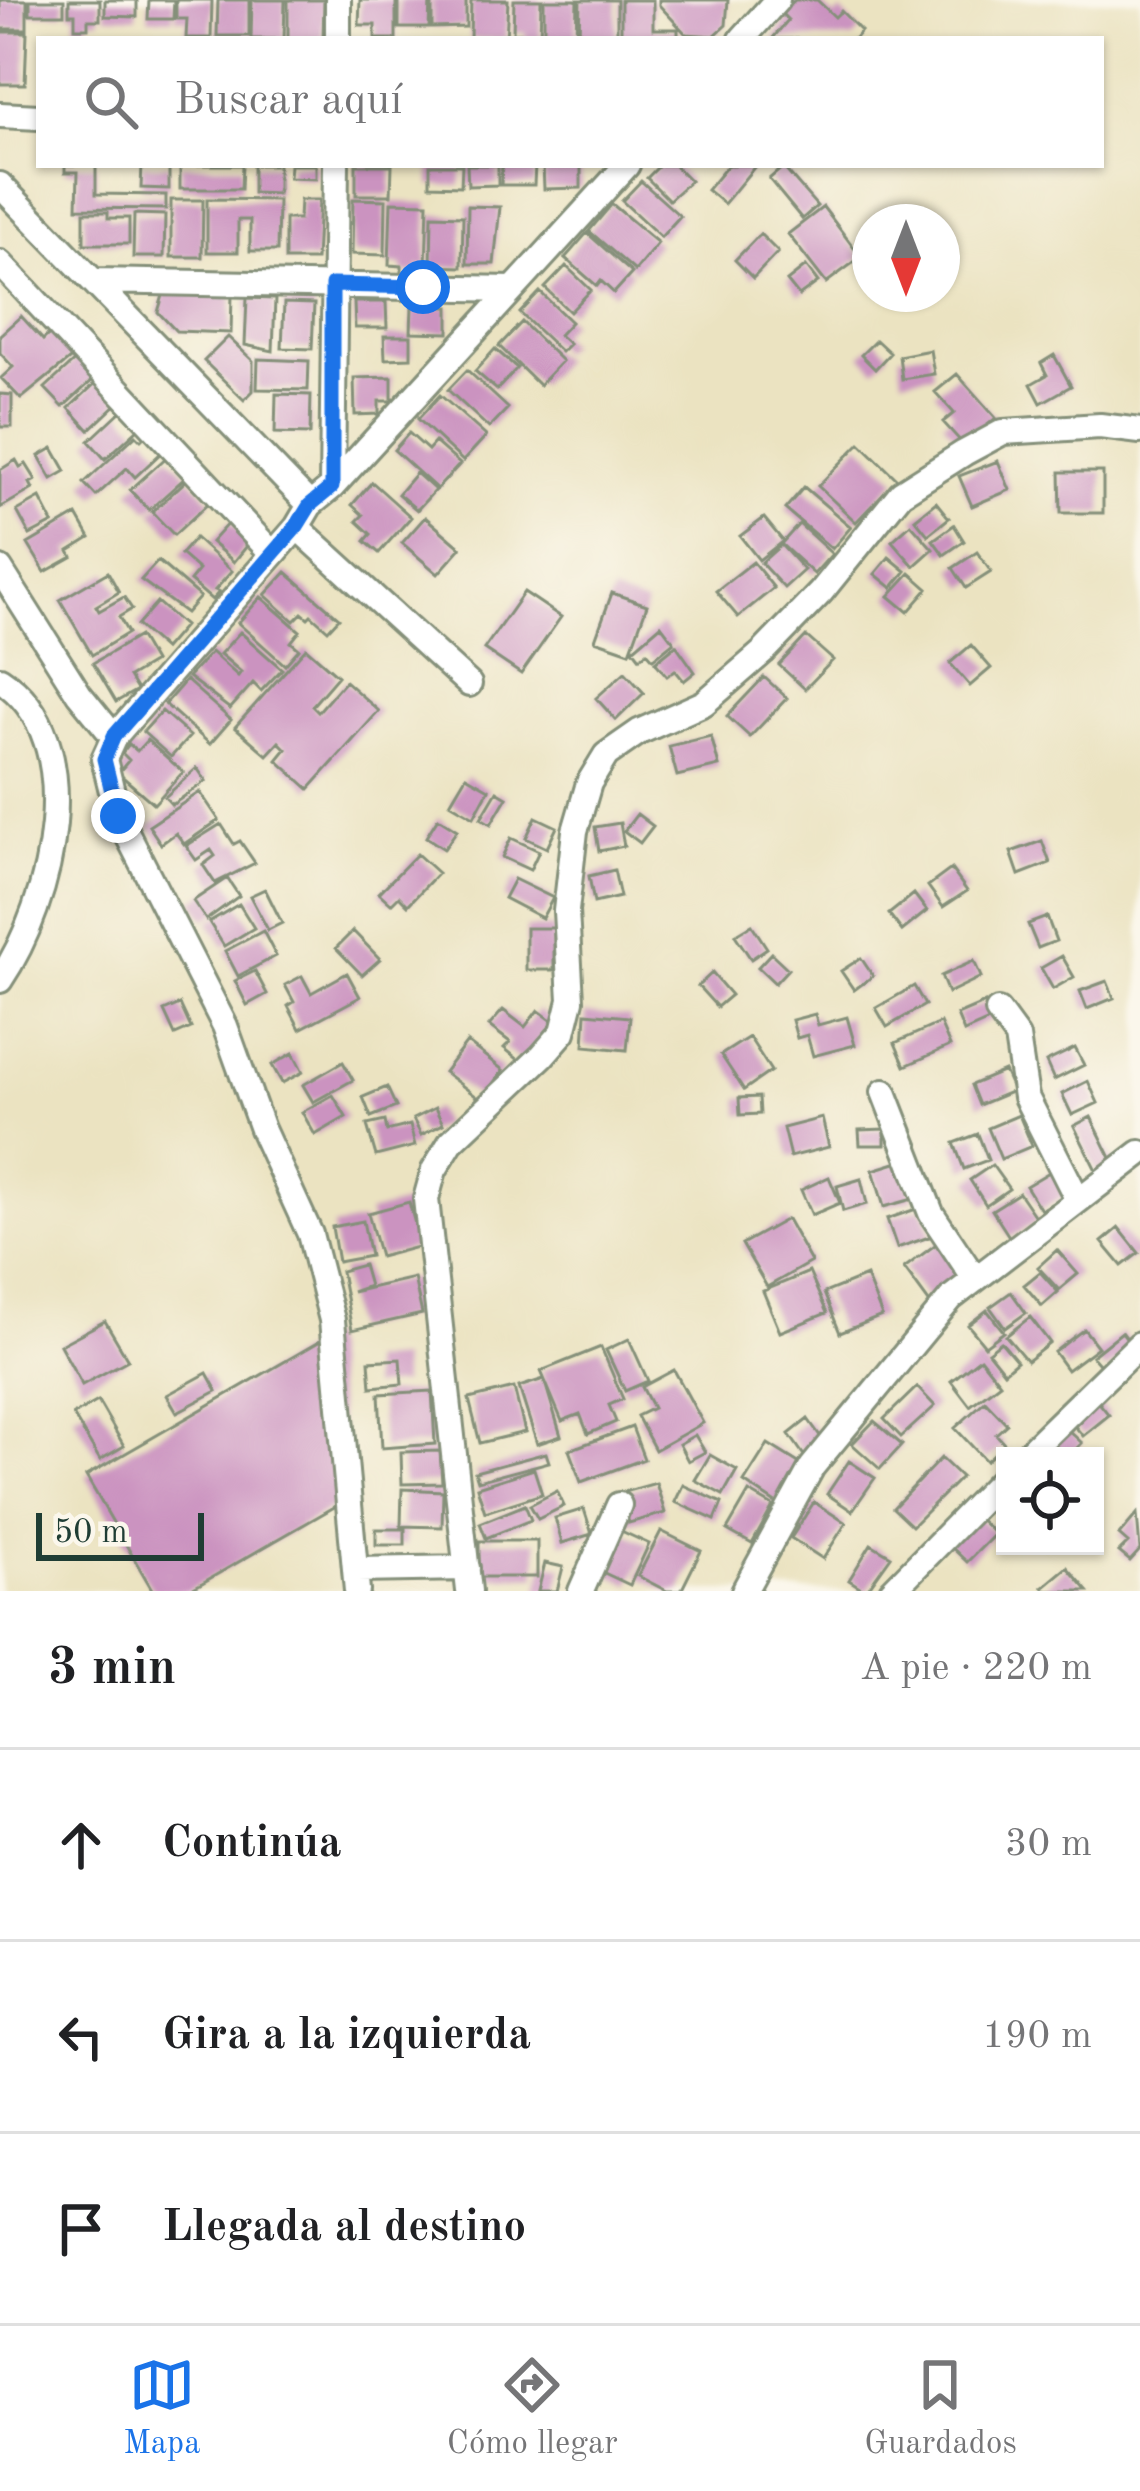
<!DOCTYPE html>
<html lang="es">
<meta charset="utf-8">
<style>
:root{--surface:#fff;--page:#f2f2f2;--text:#202124;--muted:#757577;--line:#e0e0e0;--accent:#1a73e8}
body{margin:0;font-family:"Old Standard TT",serif;background:var(--page);color:var(--text)}
.controls{position:absolute;right:36px;bottom:36px;display:grid;overflow:hidden;border-radius:0px;box-shadow:0 3px 9px #0004}
.controls button{width:108px;height:108px;display:grid;place-items:center;padding:0;border:0;border-bottom:3px solid var(--line);background:var(--surface);color:var(--text);font:60px sans-serif}
.compass{position:absolute;left:852px;top:204px;width:108px;height:108px;border-radius:50%;background:var(--surface);box-shadow:0 3px 9px #0004;rotate:180deg}
.scale{position:absolute;left:36px;bottom:30px;width:168px;box-sizing:border-box;padding-left:12px;border:6px solid #1f3d34;border-top:0;font-size:33px;line-height:42px;white-space:nowrap;color:#1f3d34;-webkit-text-stroke:9px #fbf7ec;paint-order:stroke}
.stop{position:absolute;width:36px;height:36px;margin:-27px;border:9px solid #1a73e8;border-radius:50%;background:#fff}
.stop.end{background:#1a73e8;border-color:#fff;box-shadow:0 3px 12px #0008}
.list{margin:0;padding:0;list-style:none}
h2{display:flex;justify-content:space-between;align-items:center;height:156px;margin:0;padding:0 48px;font-size:51px}
h2 small{font-size:39px;font-weight:400;color:var(--muted)}
.list li{display:grid;grid-template-columns:78px 1fr auto;gap:36px;align-items:center;box-sizing:border-box;height:192px;padding:0 48px;border-top:3px solid var(--line)}
.list b{display:block;font-size:45px;white-space:nowrap}
.list em{font-size:39px;font-style:normal;color:var(--muted)}
.icon{flex:none;width:66px;height:66px;fill:none;stroke:currentColor;stroke-width:2;stroke-linecap:round;stroke-linejoin:round}
.map{position:relative;flex:none;width:1140px;height:1591px;overflow:hidden}
.search{position:absolute;background:var(--surface);box-shadow:0 3px 9px #0004;left:36px;right:36px;top:36px;height:132px;display:flex;align-items:center;gap:30px;box-sizing:border-box;padding:0 42px;border-radius:0px;color:var(--muted);font-size:45px}
.sheet{height:732px;background:var(--surface)}
nav{display:flex;justify-content:space-around;align-items:center;box-sizing:border-box;height:168px;border-top:3px solid var(--line);background:var(--surface);font-size:33px;color:var(--muted)}
nav a{display:grid;justify-items:center;gap:6px}
nav .on{color:var(--accent)}
.map>svg:first-child{display:block}
</style>
<div class="map">
<svg width="1140" height="1591" viewBox="0 0 1140 1591">
<rect width="100%" height="100%" fill="#fbf7ec"/>
<filter id="ink" filterUnits="userSpaceOnUse"><feTurbulence type="fractalNoise" baseFrequency=".00833" numOctaves="2"/><feDisplacementMap in="SourceGraphic" scale="24" xChannelSelector="R" yChannelSelector="G"/><feConvolveMatrix kernelMatrix="1 2 1 2 8 2 1 2 1" color-interpolation-filters="sRGB"/></filter>
<filter id="wash" filterUnits="userSpaceOnUse"><feTurbulence type="fractalNoise" baseFrequency=".004" numOctaves="4" result="noise"/><feDisplacementMap in="SourceGraphic" scale="48" xChannelSelector="R" yChannelSelector="G"/><feGaussianBlur stdDeviation="2.7" result="paint"/><feColorMatrix in="noise" values="0 0 0 0 0 0 0 0 0 0 0 0 0 0 0 0 0 1.4 0 .05"/><feComposite in="paint" operator="in"/></filter>
<g filter="url(#wash)">
<rect width="100%" height="100%" fill="#ebe3c1"/>
<g id="blocks">
<path fill="#cb93c0" d="M0,0H27V29H0Z
M30,0H64V14H30Z
M69,0H100V20H88V28H75V14H69Z
M105,0H137V17L105,16Z
M149,0H174L173,19H148Z
M176,0H212L211,38H186L187,19H176Z
M218,0H249V36H217Z
M252,0H285L284,39H251Z
M288,0H324L323,39H288Z
M360,0H396V39H375V25H359Z
M399,0H430L429,28H399Z
M432,0H466V27L432,28Z
M471,0H508L506,39H470Z
M514,0H541L540,39H525V33H513Z
M544,0H577L576,39H544Z
M580,0H617V39H579Z
M621,0H653V29H678V39H621Z
M659,0H728L726,25L714,36L686,34L659,5Z
M795,0H817L835,17L841,11L861,31L854,39H772L788,20L781,13Z
M0,32H27L25,84H0Z
M65,165H96V194L166,195V209L77,208L78,172H65Z
M142,165H169V189L141,188Z
M180,165H242L241,189H180Z
M253,165H278V194L253,193Z
M290,165H316V179L289,178Z
M356,165H392L391,195H356Z
M430,165H462L461,186L430,185Z
M467,165H498V185L468,186Z
M502,165H535L534,185H501Z
M543,165H581V188L544,189Z
M660,165H674L690,181L669,200L647,178Z
M728,165H756L724,204L707,190Z
M783,167L817,206L802,219L769,179Z
M641,181L680,216L661,237L622,201Z
M207,199L278,200L277,251H250V220H238V252H207Z
M353,199L386,200L385,255L352,254Z
M171,200H203L202,257H171Z
M300,200H319L316,260H285V219H299Z
M391,202L428,203L426,267L418,266V273H402V266L389,265Z
M612,204L658,243L635,271L589,231Z
M468,206L500,207L494,264H467Z
M823,207L861,257L826,283L788,234Z
M84,212H108V218H129V244H84Z
M134,214L165,215L164,257H133Z
M432,215L463,216L462,267L431,266Z
M587,233L632,273L614,293L601,281L597,286L565,258Z
M760,234L778,252L753,278L735,260Z
M566,266L591,290L570,312L545,288Z
M806,266L818,282L799,296L787,281Z
M164,292L232,294L231,333L176,331L158,312Z
M540,292L571,322L559,335L569,344L561,352L520,313Z
M247,298L275,299L273,351L245,345Z
M354,302H386L387,328H355Z
M284,303L314,304L312,349L282,348Z
M412,307H449V333L411,332Z
M21,316L43,340L52,331L75,355L21,399L1,378L13,367L0,353V335Z
M522,322L562,361L539,385L499,346Z
M384,336H411V358L385,359Z
M228,337L253,361V391L244,400L204,361Z
M876,340L890,353L875,369L861,355Z
M495,349L517,368L497,390L475,371Z
M930,350L934,374L902,379L899,356Z
M1054,355L1071,386L1041,403L1031,384L1047,375L1041,363Z
M79,357L96,377L63,407L45,388Z
M258,359L309,361L308,390L257,389Z
M467,370L508,408L489,428L448,390Z
M957,374L996,418L964,445L943,422L954,413L935,392Z
M392,377V401H379V414L355,415L354,378Z
M100,379L120,401L89,430L69,408Z
M0,394L12,395V427H0Z
M276,394L311,395L310,434L275,433Z
M440,395L486,436L463,461L418,419Z
M121,411L138,429L105,459L89,441Z
M409,433L428,450L435,442L460,464L437,489L394,450Z
M136,435L141,440L146,435L162,452L135,477L127,468L96,496L84,483Z
M860,443L897,479L856,522L818,486Z
M53,448L66,471L52,479L39,456Z
M169,455L188,475L149,510L130,490Z
M16,460L20,467L26,464L36,480L30,483L33,489L0,508V470Z
M998,461L1010,490L972,506L959,476Z
M1060,472H1103V513H1061Z
M416,473L435,490L417,510L398,494Z
M189,478L211,501L174,535L152,512Z
M372,482L411,517L379,553L365,541L371,534L357,521L363,515L352,505Z
M804,487L851,527L832,549L785,509Z
M40,498L53,523L30,535L17,511Z
M936,502L949,518L928,535L915,519Z
M77,515L90,538L69,551L72,557L45,572L28,544Z
M425,517L461,548L438,574L402,543Z
M764,518L783,541L759,560L740,536Z
M229,522L251,541L234,562L211,542Z
M799,524L832,554L814,574L781,544Z
M911,524L933,549L914,566L892,541Z
M954,525L964,541L944,555L933,540Z
M195,538L232,571L215,590L219,592L212,600L190,581L199,570L181,554Z
M781,545L804,570L784,588L761,563Z
M977,552L991,572L966,588L953,568Z
M889,557L906,571L892,588L875,574Z
M158,561L200,597L186,613L141,580Z
M753,562L774,588L738,617L716,591Z
M108,572L119,592L96,606L99,611L124,597L132,609L119,617L128,633L92,655L60,600Z
M286,572L339,618L328,630L311,615L308,618L302,613L294,621L265,595Z
M910,573L928,589L908,612L889,596Z
M524,592L561,617L521,674L484,649Z
M612,593L647,605L630,652L595,640Z
M261,597L300,631L291,642L299,649L285,665L238,623Z
M157,602L184,626L164,649L137,625Z
M661,625L674,642L653,659L647,652L640,658L633,649Z
M240,632L282,669L261,691L253,683L230,709L188,677L211,652L238,676L241,672L220,654Z
M139,636L154,662L129,677L137,690L116,702L93,663Z
M806,636L833,660L805,689L779,665Z
M676,645L695,672L684,681L675,670L667,676L655,662Z
M971,645L991,668L970,686L950,663Z
M306,648L338,676L312,706L318,712L345,681L379,711L309,789L277,760L286,749L279,742L267,755L235,727Z
M625,672L644,693L616,720L596,698Z
M764,677L787,698L750,737L727,716Z
M186,680L231,720L210,744L165,704Z
M162,711L190,736L171,757L143,732Z
M711,736L719,766L677,776L669,746Z
M147,740L183,772L154,804L118,773L129,760L122,753L129,744L137,751Z
M197,768L206,781L172,805L165,797Z
M466,776L489,789L474,817L450,803Z
M497,791L507,797L491,824L481,818Z
M200,792L219,820L184,844L176,833L161,844L149,826Z
M637,814L653,826L640,843L624,831Z
M536,817L557,827L547,848L526,838Z
M438,818L457,830L444,849L426,837Z
M620,823L624,846L599,851L595,827Z
M221,824L234,844L240,841L255,863L215,883L203,865L215,856L211,850L196,860L186,846Z
M511,838L539,851L530,870L502,857Z
M1042,841L1050,863L1019,875L1011,852Z
M417,854L438,873L408,905L399,896L391,904L379,893Z
M951,869L967,891L943,907L928,886Z
M614,870L620,897L594,903L589,876Z
M227,878L239,896L206,920L193,901Z
M514,879L553,898L542,918L504,898Z
M265,889L282,923L268,930L250,896Z
M914,894L927,911L902,931L889,914Z
M239,904L254,928L224,946L209,922Z
M1047,917L1056,941L1038,948L1028,924Z
M752,925L767,948L751,959L735,935Z
M526,928H554V970H526Z
M263,931L276,956L238,976L225,951Z
M353,931L380,959L362,975L336,948Z
M771,953L788,969L775,983L758,967Z
M1062,956L1074,977L1053,989L1041,968Z
M861,958L873,976L854,990L841,971Z
M974,961L981,977L948,993L941,976Z
M255,971L267,994L247,1005L235,981Z
M347,973L360,997L300,1029L288,1006L294,1002L285,985L302,976L311,993Z
M712,973L731,995L717,1007L698,986Z
M1107,981L1114,998L1087,1009L1080,991Z
M914,986L925,1005L887,1027L876,1008Z
M985,1003L993,1019L964,1032L957,1015Z
M180,1004L191,1028L175,1035L164,1011Z
M503,1010L525,1027L538,1010L554,1022L521,1062L504,1048L510,1042L489,1026Z
M586,1013L630,1017L627,1050L584,1046Z
M815,1014L818,1025L847,1017L855,1045L813,1056L807,1035L797,1038L792,1020Z
M940,1023L950,1046L905,1066L895,1043Z
M749,1037L771,1071L744,1090L721,1055Z
M467,1042L503,1070L481,1100L444,1072Z
M1075,1048L1084,1065L1054,1080L1046,1062Z
M293,1053L303,1072L282,1083L272,1065Z
M343,1062L353,1080L313,1102L303,1085Z
M1004,1071L1013,1091L979,1105L971,1085Z
M1088,1081L1098,1103L1072,1115L1062,1094Z
M387,1087L396,1107L371,1117L363,1097Z
M333,1095L346,1117L315,1135L302,1112Z
M759,1097L760,1114L740,1115L739,1098Z
M435,1108L443,1124L421,1135L413,1119Z
M1019,1115L1032,1146L1001,1159L988,1128Z
M1091,1117L1116,1168L1099,1176L1074,1126Z
M822,1118L829,1147L790,1157L783,1128Z
M385,1121L387,1131L410,1125L415,1146L376,1156L367,1125Z
M885,1129V1145H860L859,1130Z
M978,1134L988,1160L964,1169L954,1143Z
M902,1161L913,1199L884,1207L873,1170Z
M992,1165L1009,1189L986,1205L970,1180Z
M1056,1168L1071,1192L1041,1210L1026,1186Z
M829,1177L840,1203L812,1215L801,1190Z
M861,1179L867,1204L843,1211L837,1186Z
M1019,1193L1038,1221L1010,1238L992,1210Z
M409,1202L421,1246L380,1257L368,1213Z
M922,1207L932,1236L897,1248L887,1219Z
M787,1219L811,1262L767,1287L742,1244Z
M363,1221L370,1256L338,1262L332,1227Z
M1119,1228L1139,1253L1122,1266L1102,1242Z
M943,1239L971,1276L931,1305L904,1268Z
M1057,1250L1078,1274L1059,1290L1038,1267Z
M363,1265L369,1286L352,1292L414,1278L422,1314L352,1330L341,1271Z
M809,1272L827,1313L780,1332L763,1291Z
M1040,1272L1058,1292L1042,1306L1024,1285Z
M866,1276L882,1316L840,1333L824,1293Z
M1011,1292L1026,1313L1005,1328L990,1307Z
M987,1310L1004,1332L985,1346L968,1325Z
M1030,1317L1050,1343L1027,1361L1006,1336Z
M105,1321L128,1360L82,1385L60,1345Z
M1084,1329L1098,1347L1067,1370L1054,1352Z
M1122,1332L1134,1348L1105,1371L1092,1356Z
M329,1336L350,1498L188,1591H153L86,1476Z
M629,1339L648,1381L625,1391L606,1350Z
M1001,1342L1017,1361L1004,1372L988,1352Z
M601,1347L623,1399L609,1405L616,1422L588,1434L580,1414L562,1421L541,1371Z
M980,1358L1000,1383L970,1406L951,1381Z
M400,1359L402,1384L371,1387L369,1361Z
M674,1370L703,1423L655,1450L637,1416L653,1408L642,1387Z
M207,1373L217,1391L177,1412L167,1395Z
M544,1379L561,1436L537,1444L519,1387Z
M917,1387L935,1406L901,1437L884,1419Z
M514,1388L525,1432L480,1443L469,1399Z
M432,1391L435,1444L382,1448L379,1394Z
M1093,1395L1109,1415L1083,1436L1067,1417Z
M98,1401L124,1446L100,1460L73,1415Z
M985,1401L1007,1424L996,1434L1005,1444L986,1461L955,1428Z
M808,1419L825,1443L805,1457L789,1434Z
M874,1421L902,1445L880,1469L852,1444Z
M632,1427L644,1459L581,1482L569,1450Z
M1066,1428L1082,1443L1069,1456L1051,1443Z
M695,1435L705,1452L688,1461L679,1444Z
M768,1444L805,1467L780,1506L744,1482Z
M440,1451L442,1483L402,1484L401,1452Z
M546,1453L549,1462L478,1481L475,1472Z
M710,1455L737,1470L723,1495L695,1480Z
M941,1458L961,1477L912,1526L893,1508Z
M849,1461L875,1478L852,1511L827,1494Z
M534,1469L542,1494L485,1512L477,1487Z
M656,1483L665,1513L629,1523L620,1493Z
M683,1485L722,1503L715,1520L675,1502Z
M402,1489L443,1491L442,1527L401,1526Z
M557,1491L564,1506L538,1519L530,1505Z
M749,1492L773,1506L752,1544L727,1530Z
M814,1502L846,1523L823,1559L791,1538Z
M525,1505L531,1520L486,1538L480,1523Z
M584,1509L592,1534L562,1543L555,1518Z
M972,1512L995,1534L967,1562L944,1540Z
M1137,1514L1140,1550L1130,1561L1119,1552L1128,1543L1119,1535Z
M376,1529H405V1545H376Z
M617,1529L649,1544L630,1585L598,1570Z
M661,1531L701,1551L681,1591H667L638,1576Z
M479,1541H537V1577H479Z
M871,1544L891,1556L866,1591L849,1580Z
M545,1563L563,1567L557,1591H538Z
M1067,1567L1088,1591H1047L1043,1587Z"/>
</g>
</g>
<g filter="url(#ink)">
<use href="#blocks" fill-opacity="0" stroke="#85907a" stroke-width="3"/>
<g fill="none" stroke-linecap="round" stroke-linejoin="round">
<defs>
<path id="minor" d="M338,39V0
M742,39L777,0
M0,115L39,117
M0,185L310,505
M0,263L272,553
M95,281L513,289
M332,487L336,165
M297,527L469,684
M0,569L79,694L114,737L104,759L118,816L225,1026L262,1129L310,1234L332,1320L357,1591
M0,679C92,739 52,904 0,980
M114,737L297,527L310,505L332,487L627,165
M998,1011L1017,1037L1026,1097L1077,1198
M884,1092L931,1213L975,1279
M1025,1456L1140,1344
M357,1570L467,1568
M469,1591L426,1199L434,1170L451,1142L542,1056L563,1032L571,1000L566,911L575,831L589,783L606,755L639,732L704,703L763,652L821,592L901,493L964,453L1003,432L1100,426L1140,431
M581,1591L619,1505
M744,1591L812,1467L951,1298L1140,1153
M892,1591L1005,1476"/>
</defs>
<use href="#minor" stroke="#85907a" stroke-width="30"/>
<use href="#minor" stroke="#fff" stroke-width="24"/>
</g>
</g>
<g fill="none" stroke-linecap="round" stroke-linejoin="round" filter="url(#ink)">
<path stroke="#1a73e8" stroke-width="15" d="M118,816L104,759L114,736L297,526L310,505L332,487V285L423,287"/>
</g>
</svg>
<div class="controls">
<button><svg class="icon" aria-label="locate" viewBox="0 0 24 24"><circle cx="12" cy="12" r="6"/><path d="M12 2v4M12 18v4M2 12h4M18 12h4"/></svg></button>
</div>
<svg class="compass" viewBox="-18 -18 36 36"><path d="M0-13l5 13h-10z" fill="#e53935"/><path d="M0 13l5-13h-10z" fill="#757577"/></svg>
<div class="scale">50 m</div>
<div class="stop" style="left:423px;top:287px"></div>
<div class="stop end" style="left:118px;top:816px"></div>
<div class="search"><svg class="icon" aria-label="search" viewBox="0 0 24 24"><circle cx="10" cy="10" r="6"/><path d="M15 15l6 6"/></svg>Buscar aquí</div>
</div>
<section class="sheet">
<h2>3 min<small>A pie · 220 m</small></h2>
<ul class="list">
<li><svg class="icon" aria-label="ahead" viewBox="0 0 24 24"><path d="M12 20V5M6 11l6-6 6 6"/></svg><div><b>Continúa</b></div><em>30 m</em></li>
<li><svg class="icon" aria-label="left" viewBox="0 0 24 24"><path d="M17 20v-9H6M10 6l-5 5 5 5"/></svg><div><b>Gira a la izquierda</b></div><em>190 m</em></li>
<li><svg class="icon" aria-label="arrive" viewBox="0 0 24 24"><path d="M6 21V4h12l-3 4 3 4H6"/></svg><div><b>Llegada al destino</b></div></li>
</ul>
</section>
<nav>
<a class="on"><svg class="icon" aria-label="map" viewBox="0 0 24 24"><path d="M3 6l6-2 6 2 6-2v14l-6 2-6-2-6 2zM9 4v14M15 6v14"/></svg>Mapa</a>
<a><svg class="icon" aria-label="directions" viewBox="0 0 24 24"><path d="M12 3l9 9-9 9-9-9zM9 14v-3h6M13 9l2 2-2 2"/></svg>Cómo llegar</a>
<a><svg class="icon" aria-label="saved" viewBox="0 0 24 24"><path d="M7 4h10v16l-5-4-5 4z"/></svg>Guardados</a>
</nav>
